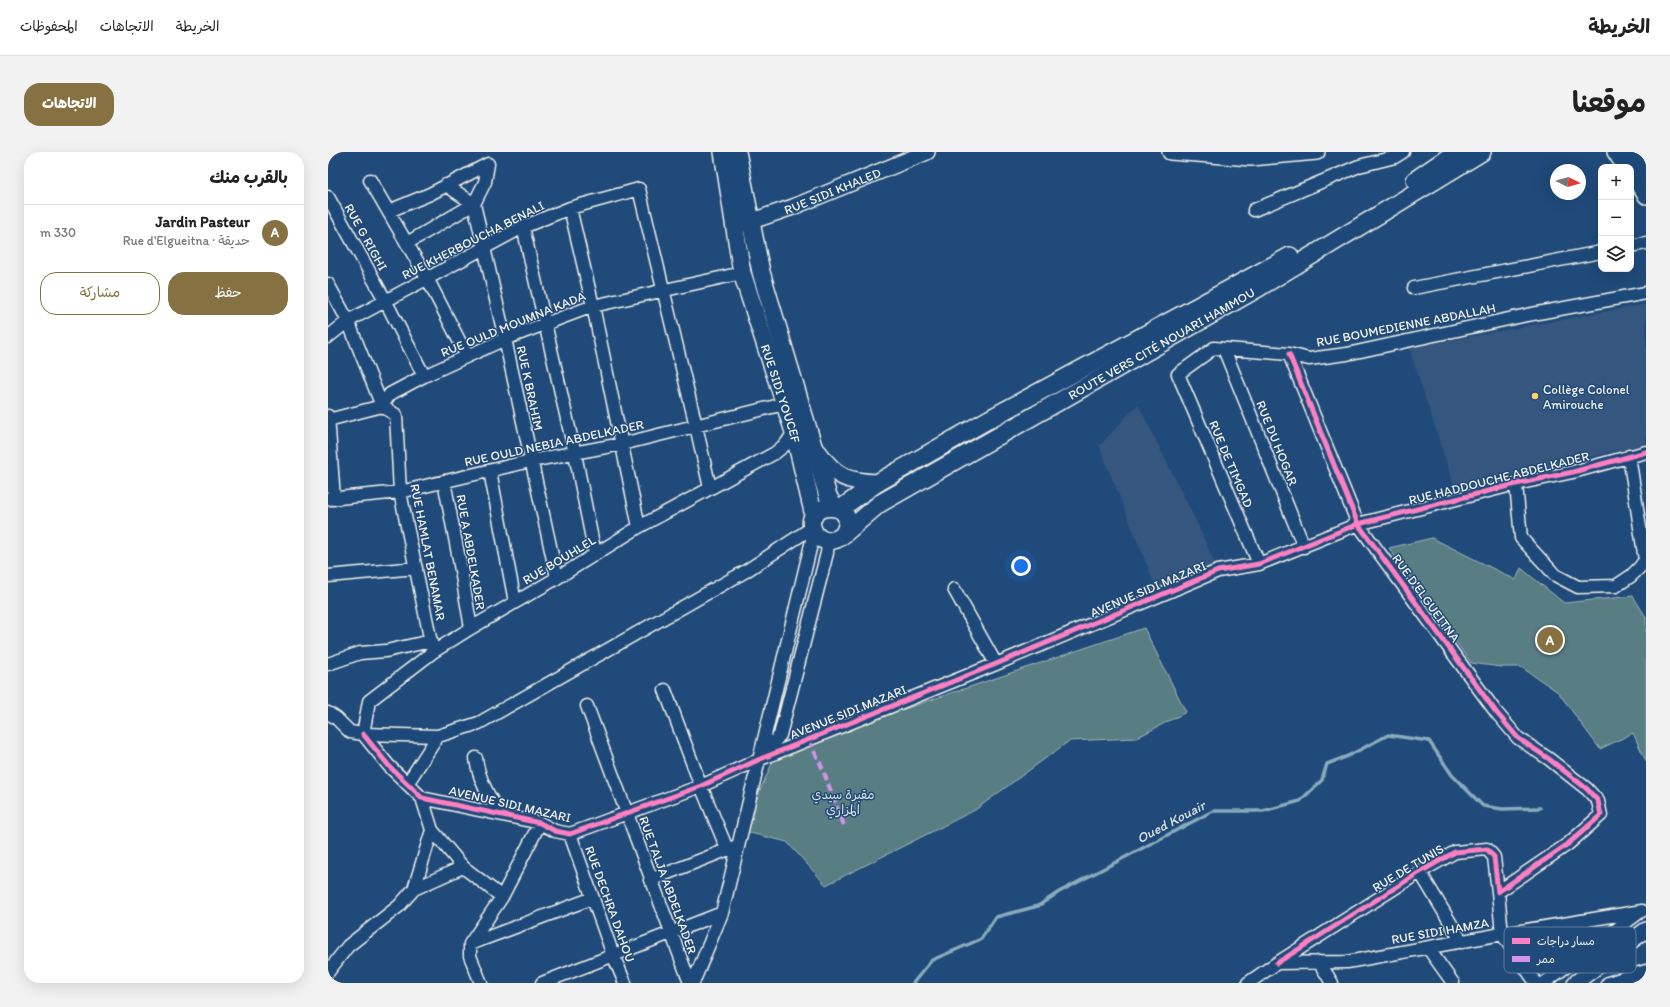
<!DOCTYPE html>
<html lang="ar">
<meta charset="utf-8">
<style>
:root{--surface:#fff;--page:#f2f2f2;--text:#222;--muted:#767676;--line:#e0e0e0;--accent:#857141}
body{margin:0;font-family:Itim,"Playpen Sans Arabic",sans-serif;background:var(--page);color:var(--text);direction:rtl}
.controls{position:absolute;right:12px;top:12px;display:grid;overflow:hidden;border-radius:8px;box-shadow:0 4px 16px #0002}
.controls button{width:36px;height:36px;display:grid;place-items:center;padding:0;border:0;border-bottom:1px solid var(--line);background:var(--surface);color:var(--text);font:20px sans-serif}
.compass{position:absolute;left:1222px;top:12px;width:36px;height:36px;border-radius:50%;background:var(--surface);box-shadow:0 4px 16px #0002;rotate:95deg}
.you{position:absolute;left:693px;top:414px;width:14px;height:14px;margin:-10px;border:3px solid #fff;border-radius:50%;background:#1a73e8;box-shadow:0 0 0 6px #1a73e833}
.badge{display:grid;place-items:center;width:26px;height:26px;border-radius:50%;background:var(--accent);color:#fff;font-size:13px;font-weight:700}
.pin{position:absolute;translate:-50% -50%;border:2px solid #fff;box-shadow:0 1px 4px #0006}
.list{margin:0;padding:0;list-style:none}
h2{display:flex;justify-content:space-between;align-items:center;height:52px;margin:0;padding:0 16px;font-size:17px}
h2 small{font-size:13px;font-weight:400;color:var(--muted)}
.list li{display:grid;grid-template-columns:26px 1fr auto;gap:12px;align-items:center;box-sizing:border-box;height:56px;padding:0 16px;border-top:1px solid var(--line)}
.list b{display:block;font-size:15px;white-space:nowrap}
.list p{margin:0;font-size:13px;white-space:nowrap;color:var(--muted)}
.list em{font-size:13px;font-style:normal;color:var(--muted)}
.actions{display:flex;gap:8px;padding:12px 16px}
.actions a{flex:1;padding:9px 0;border:1px solid var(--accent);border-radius:16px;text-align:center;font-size:14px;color:var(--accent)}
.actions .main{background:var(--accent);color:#fff}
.icon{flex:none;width:22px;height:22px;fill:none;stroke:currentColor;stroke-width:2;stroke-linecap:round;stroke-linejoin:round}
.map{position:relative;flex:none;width:1318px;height:831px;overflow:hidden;direction:ltr;border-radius:16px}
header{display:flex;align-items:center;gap:24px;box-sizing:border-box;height:56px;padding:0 20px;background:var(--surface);border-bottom:1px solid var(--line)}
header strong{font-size:19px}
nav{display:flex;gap:22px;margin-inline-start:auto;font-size:14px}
.intro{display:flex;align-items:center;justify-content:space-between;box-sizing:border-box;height:96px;padding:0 24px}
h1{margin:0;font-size:28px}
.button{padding:10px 18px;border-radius:16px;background:var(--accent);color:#fff;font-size:14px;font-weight:700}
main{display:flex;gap:24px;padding:0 24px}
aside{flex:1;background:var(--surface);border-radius:16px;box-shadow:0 4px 16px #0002}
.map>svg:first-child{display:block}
</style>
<header>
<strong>الخريطة</strong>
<nav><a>الخريطة</a><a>الاتجاهات</a><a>المحفوظات</a></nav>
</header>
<div class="intro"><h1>موقعنا</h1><a class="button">الاتجاهات</a></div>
<main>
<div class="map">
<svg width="1318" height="831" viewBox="0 0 1318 831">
<rect width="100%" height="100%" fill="#1f4a7a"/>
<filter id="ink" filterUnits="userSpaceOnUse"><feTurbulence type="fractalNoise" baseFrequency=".025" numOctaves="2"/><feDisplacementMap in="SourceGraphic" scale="8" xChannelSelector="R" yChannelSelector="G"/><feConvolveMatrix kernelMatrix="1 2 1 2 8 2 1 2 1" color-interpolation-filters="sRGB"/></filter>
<g filter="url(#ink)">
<path fill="#35567e" d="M1318,152V292L1127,337L1081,196Z
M810,252L870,373L890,419L831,443L771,294Z"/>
<path fill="#587d83" stroke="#a6b7b6" d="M1104,386L1188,428L1193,416L1236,451L1305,444L1318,465V609L1305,581L1272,597L1230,540L1193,515H1173L1143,511L1061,396Z
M816,476L858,560L808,586L741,589L647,658L498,733L459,690L414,679L449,600Z"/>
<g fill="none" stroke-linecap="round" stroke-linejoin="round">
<path stroke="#8aabbc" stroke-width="3.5" d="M585,831L604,808L653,787L668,765L710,754L731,740L885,659H935L972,649L994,628L999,612L1020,604L1060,583L1101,589L1124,623L1155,654L1174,657L1212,656"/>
<defs>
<path id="minor" d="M42,28L99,126L139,204
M0,45L57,148L96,224
M242,56L265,154L311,375
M926,58L1031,14L1067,5L1075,0
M61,59L102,42L160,12L157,30L146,52L118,33
M195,75L247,302L267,402
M79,91L146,52L177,187L229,426
M1303,94L1318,91
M0,132L20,169L54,254L68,263L72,340L105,500
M1086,136L1273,100
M0,185L20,169L195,75L242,56L311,37L368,274L382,336
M896,197L976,395
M0,264L6,347
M0,268L54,254L62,242L96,224L177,187L265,154L414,121
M162,319L187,450
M116,329L131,407L143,476
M1188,332L1193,386L1227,423L1250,435L1288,434L1303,424L1312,415L1317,408L1301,304
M0,347L72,340L202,309L294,292L456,252
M931,412L850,222L886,196L961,202L981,207L1019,202L1199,163L1318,141
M0,424L88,416
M626,437L668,512
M0,512L32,501L58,499L103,489
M337,538L373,634L399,697
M259,554L362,831
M0,561L8,566L22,580L35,582L110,584L151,571L418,419L485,375
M35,582L61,614L94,646L212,671L227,679L242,682L373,634L430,608L668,512L890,419L931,412L1030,372L1188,332L1245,320L1318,300
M35,582L41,549L105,500L143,476L229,426L311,375L447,301L458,292L466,280
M433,605L452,583L499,401L500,389
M148,606C150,625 161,647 173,662
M79,632L110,584
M94,646L104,678L135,715L174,745
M242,682L285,803L297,831
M1092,720L1134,790
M322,728L406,695
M86,737L135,715
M1170,740L1174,782L1208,831
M142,792L265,746
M1100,796L1125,831
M991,810L1004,831
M949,811L1092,720L1127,700L1159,697L1166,705L1170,740L1240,692L1273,663L1270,649L1259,637L1221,607L1190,586L1168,560L1030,372L961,202
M0,820L20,794L71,754L86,737L104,678
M153,831L142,804V792L174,745L212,671
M214,831L394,761
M365,831L394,761L486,380
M920,831L949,811L1019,810L1174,782L1314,759
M1216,831L1312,760
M1280,831L1318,819"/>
<g id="tertiary">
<path d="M842,0L923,6L989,0"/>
<path d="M1287,0L1297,15"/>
<path d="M1302,0L1318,23"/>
<path d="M1303,23L1318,44"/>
<path id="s1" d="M412,71L424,69L465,55L599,0"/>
<path d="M1247,831L1318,778"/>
</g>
<g id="secondary">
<path id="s2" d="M395,0L414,121L466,280L486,364"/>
<path d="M409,0L433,120L500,344L506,355"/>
<path d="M1087,28L1128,0"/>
<path d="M490,300C507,325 520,330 549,331"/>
<path d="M512,357L549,331L663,266L962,104"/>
<path id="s3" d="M515,383C536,346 470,348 486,380C493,392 507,390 515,383L551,352L932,135L1154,0"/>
</g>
</defs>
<use href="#minor" stroke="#f4f1e8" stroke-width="15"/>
<use href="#tertiary" stroke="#f4f1e8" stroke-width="18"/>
<use href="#secondary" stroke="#f4f1e8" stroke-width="20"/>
<use href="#minor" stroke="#1f4a7a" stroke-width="12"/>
<use href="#tertiary" stroke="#1f4a7a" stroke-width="15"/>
<use href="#secondary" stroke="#1f4a7a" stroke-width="17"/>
<path stroke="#d193ec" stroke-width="4" stroke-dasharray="8 4" stroke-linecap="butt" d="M481,588L493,613L517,676"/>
<defs>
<path id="cycleway" d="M35,582L61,614L94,646L212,671L227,679L242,682L373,634L430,608L668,512L890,419L931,412L1030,372L1188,332L1245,320L1318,300
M949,811L1092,720L1127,700L1159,697L1166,705L1170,740L1240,692L1273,663L1270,649L1259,637L1221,607L1190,586L1168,560L1030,372L961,202"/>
</defs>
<use href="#cycleway" stroke="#1f4a7a" stroke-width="8"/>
<use href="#cycleway" stroke="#ff80c0" stroke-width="5"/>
</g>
</g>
<circle fill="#ffd166" stroke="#1f4a7a" stroke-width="1.5" cx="1207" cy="244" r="4"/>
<g text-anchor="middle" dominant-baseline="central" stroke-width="3" stroke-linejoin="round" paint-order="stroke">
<g font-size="13" fill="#f4f1e8" stroke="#1f4a7a">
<text stroke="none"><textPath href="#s1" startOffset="98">RUE SIDI KHALED</textPath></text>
<text transform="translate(38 85) rotate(61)">RUE G RIGHI</text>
<text transform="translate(145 88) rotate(-27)">RUE KHERBOUCHA BENALI</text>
<text transform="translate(185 172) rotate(-22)">RUE OULD MOUMNA KADA</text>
<text transform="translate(1078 173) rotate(-11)">RUE BOUMEDIENNE ABDALLAH</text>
<text stroke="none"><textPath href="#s3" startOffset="481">ROUTE VERS CITÉ NOUARI HAMMOU</textPath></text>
<text transform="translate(202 236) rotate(78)">RUE K BRAHIM</text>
<text stroke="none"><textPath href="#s2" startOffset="249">RUE SIDI YOUCEF</textPath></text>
<text transform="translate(226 291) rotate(-12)">RUE OULD NEBIA ABDELKADER</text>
<text transform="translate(949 291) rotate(68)">RUE DU HOGAR</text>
<text transform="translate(903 312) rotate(67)">RUE DE TIMGAD</text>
<text transform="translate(1171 326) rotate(-14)">RUE HADDOUCHE ABDELKADER</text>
<text transform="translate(100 400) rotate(79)">RUE HAMLAT BENAMAR</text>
<text transform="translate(143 400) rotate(80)">RUE A ABDELKADER</text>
<text transform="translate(231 408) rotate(-31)">RUE BOUHLEL</text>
<text transform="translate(820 437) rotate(-23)">AVENUE SIDI MAZARI</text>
<text transform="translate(1098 446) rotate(54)">RUE D'ELGUEITNA</text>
<text transform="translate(520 560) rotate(-22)">AVENUE SIDI MAZARI</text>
<text transform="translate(182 652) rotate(13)">AVENUE SIDI MAZARI</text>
<text transform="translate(1080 716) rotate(-31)">RUE DE TUNIS</text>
<text transform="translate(340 733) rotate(70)">RUE TALJA ABDELKADER</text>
<text transform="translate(282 752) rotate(70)">RUE DECHRA DAHOU</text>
<text transform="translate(1112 779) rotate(-10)">RUE SIDI HAMZA</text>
</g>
<g font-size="13" fill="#f4f1e8" stroke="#1f4a7a" text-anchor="start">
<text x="1215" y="237">Collège Colonel<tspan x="1215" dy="15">Amirouche</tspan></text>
</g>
<g font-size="13" fill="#dde0d9" stroke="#1f4a7a">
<text x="515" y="642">مقبرة سيدي<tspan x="515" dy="15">المزاري</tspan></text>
</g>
<g font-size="14" font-style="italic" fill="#dae0dd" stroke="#1f4a7a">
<text transform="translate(843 670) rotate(-28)">Oued Kouair</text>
</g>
</g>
<rect x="1176" y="775" width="132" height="46" rx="6" fill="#1f4a7a" stroke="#5f7c9b" stroke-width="1"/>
<rect x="1184" y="786" width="18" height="6" fill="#ff80c0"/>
<rect x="1184" y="804" width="18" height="6" fill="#d193ec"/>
<g font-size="11" fill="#f4f1e8">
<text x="1209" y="793">مسار دراجات</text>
<text x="1209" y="811">ممر</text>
</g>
</svg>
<div class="controls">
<button>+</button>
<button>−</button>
<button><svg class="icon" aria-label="layers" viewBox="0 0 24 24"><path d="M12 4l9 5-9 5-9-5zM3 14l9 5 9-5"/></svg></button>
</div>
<svg class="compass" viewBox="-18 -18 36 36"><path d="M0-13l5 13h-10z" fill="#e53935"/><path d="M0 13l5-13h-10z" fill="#767676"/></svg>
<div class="you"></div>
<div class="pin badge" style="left:1222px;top:488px">A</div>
</div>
<aside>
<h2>بالقرب منك<small></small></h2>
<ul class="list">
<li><span class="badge">A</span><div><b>Jardin Pasteur</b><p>حديقة · Rue d'Elgueitna</p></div><em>330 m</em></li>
</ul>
<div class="actions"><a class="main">حفظ</a><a>مشاركة</a></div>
</aside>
</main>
